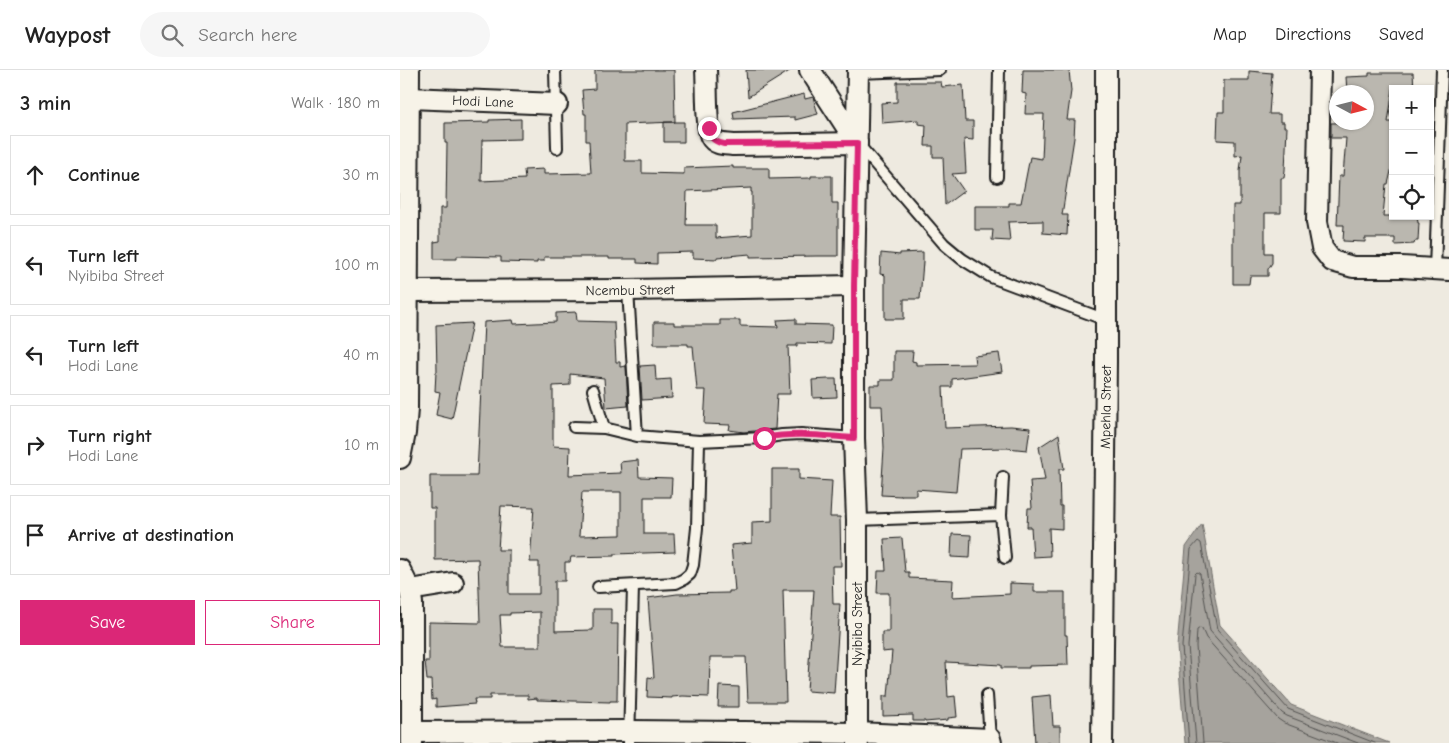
<!DOCTYPE html>
<meta charset="utf-8">
<style>
:root{--surface:#fff;--page:#f6f6f6;--text:#222;--muted:#767676;--line:#e0e0e0;--accent:#db2777}
body{margin:0;font-family:"Comic Neue",sans-serif;background:var(--page);color:var(--text)}
.controls{position:absolute;right:15px;top:15px;display:grid;overflow:hidden;border-radius:0px;box-shadow:0 1px 4px #0004}
.controls button{width:45px;height:45px;display:grid;place-items:center;padding:0;border:0;border-bottom:1px solid var(--line);background:var(--surface);color:var(--text);font:25px sans-serif}
.compass{position:absolute;left:929px;top:15px;width:45px;height:45px;border-radius:50%;background:var(--surface);box-shadow:0 1px 4px #0004;rotate:97deg}
.stop{position:absolute;width:15px;height:15px;margin:-11px;border:4px solid #db2777;border-radius:50%;background:#fff}
.stop.end{background:#db2777;border-color:#fff;box-shadow:0 1px 5px #0008}
.list{margin:0;padding:0;list-style:none}
h2{display:flex;justify-content:space-between;align-items:center;height:65px;margin:0;padding:0 20px;font-size:21px}
h2 small{font-size:16px;font-weight:400;color:var(--muted)}
.list li{display:grid;grid-template-columns:32px 1fr auto;gap:15px;align-items:center;box-sizing:border-box;height:80px;margin:0 10px 10px;padding:0 10px;border:1px solid var(--line);border-radius:0px}
.list b{display:block;font-size:19px;white-space:nowrap}
.list p{margin:0;font-size:16px;white-space:nowrap;color:var(--muted)}
.list em{font-size:16px;font-style:normal;color:var(--muted)}
.actions{display:flex;gap:10px;padding:15px 20px}
.actions a{flex:1;padding:11px 0;border:1px solid var(--accent);border-radius:0px;text-align:center;font-size:18px;color:var(--accent)}
.actions .main{background:var(--accent);color:#fff}
.icon{flex:none;width:28px;height:28px;fill:none;stroke:currentColor;stroke-width:2;stroke-linecap:round;stroke-linejoin:round}
.map{position:relative;flex:none;width:1049px;height:673px;overflow:hidden}
header{display:flex;align-items:center;gap:30px;box-sizing:border-box;height:70px;padding:0 25px;background:var(--surface);border-bottom:1px solid var(--line)}
header strong{font-size:24px}
nav{display:flex;gap:28px;margin-inline-start:auto;font-size:18px}
.search{width:350px;height:45px;background:var(--page);display:flex;align-items:center;gap:12px;box-sizing:border-box;padding:0 18px;border-radius:28px;color:var(--muted);font-size:19px}
main{display:flex}
aside{flex:1;background:var(--surface)}
.map>svg:first-child{display:block}
</style>
<header>
<strong>Waypost</strong>
<div class="search"><svg class="icon" aria-label="search" viewBox="0 0 24 24"><circle cx="10" cy="10" r="6"/><path d="M15 15l6 6"/></svg>Search here</div>
<nav><a>Map</a><a>Directions</a><a>Saved</a></nav>
</header>
<main>
<aside>
<h2>3 min<small>Walk · 180 m</small></h2>
<ul class="list">
<li><svg class="icon" aria-label="ahead" viewBox="0 0 24 24"><path d="M12 20V5M6 11l6-6 6 6"/></svg><div><b>Continue</b></div><em>30 m</em></li>
<li><svg class="icon" aria-label="left" viewBox="0 0 24 24"><path d="M17 20v-9H6M10 6l-5 5 5 5"/></svg><div><b>Turn left</b><p>Nyibiba Street</p></div><em>100 m</em></li>
<li><svg class="icon" aria-label="left" viewBox="0 0 24 24"><path d="M17 20v-9H6M10 6l-5 5 5 5"/></svg><div><b>Turn left</b><p>Hodi Lane</p></div><em>40 m</em></li>
<li><svg class="icon" aria-label="right" viewBox="0 0 24 24"><path d="M7 20v-9h11M14 6l5 5-5 5"/></svg><div><b>Turn right</b><p>Hodi Lane</p></div><em>10 m</em></li>
<li><svg class="icon" aria-label="arrive" viewBox="0 0 24 24"><path d="M6 21V4h12l-3 4 3 4H6"/></svg><div><b>Arrive at destination</b></div></li>
</ul>
<div class="actions"><a class="main">Save</a><a>Share</a></div>
</aside>
<div class="map">
<svg width="1049" height="673" viewBox="0 0 1049 673">
<rect width="100%" height="100%" fill="#eeeae0"/>
<filter id="ink" filterUnits="userSpaceOnUse"><feTurbulence type="fractalNoise" baseFrequency=".02" numOctaves="2"/><feDisplacementMap in="SourceGraphic" scale="10" xChannelSelector="R" yChannelSelector="G"/><feConvolveMatrix kernelMatrix="1 2 1 2 8 2 1 2 1" color-interpolation-filters="sRGB"/></filter>
<g filter="url(#ink)">
<path fill="#a6a39d" stroke="#6f6d69" d="M802,454L820,555L891,635L989,673H785L777,576L786,477Z"/>
<g fill="none" stroke-linecap="round" stroke-linejoin="round">
<path stroke="#535250" stroke-width="1" d="M789,673L782,576L791,479L798,471L801,473L817,559L888,639L975,673
M796,673L788,576L795,504L797,502L800,504L810,561L882,643L887,646L958,673
M803,673L796,576L797,560L800,558L802,559L806,568L878,649L884,653L937,673"/>
</g>
<path fill="#bab7af" stroke="#1c1c1c" fill-rule="evenodd" d="M195,0H274L275,52L225,54V91H242V103L284,104V98L333,96V98H369V109L411,108V106H432V133H438V186H417L350,187V184L317,187V189L293,188V182L257,183V194L237,193V189H209V187H144V191H137V193L101,192V187L57,186V189H34V172L40,171V138H46L47,73H45V53L89,52V50L121,49V69L82,70L81,111L125,109L124,100L144,99V104L191,103L189,71H186V44H184L182,20L195,19ZM351,118V122H352V165L316,168V155H286L287,121Z
M346,0H391L348,27Z
M623,0H669L671,21L667,50H675L674,68L662,145H668L667,165L643,163V151L608,152L610,171L592,170L593,160H575V136H609V133H621L630,87L642,89L644,44H625L626,24L622,23Z
M849,1L872,3L869,44H880V52H884V57H887L885,100L884,108H881V143H865V183H872V193L868,199V206H850L849,214H833V135H840V101L842,85L835,86V71L817,70L818,42H824V10H849Z
M969,3H1013L1014,19H993L988,52H993V93L988,114H986L983,146H1017L1018,153H1019L1018,171H1015L1014,174L995,175V168H965V172L943,171L944,155H937L939,106H943L946,68H931V53L966,52V22H947L946,7L969,6Z
M497,12H541L542,17L563,15L565,51H573V70L564,69L566,103L552,104L564,121L545,135L543,87H533V76H525L526,55L518,54V50L482,53L481,33L497,32Z
M404,24L405,29L413,27L418,44L395,50V47L334,49L333,42Z
M264,52H284V72H264Z
M523,182V192L520,229H504V249H485V205L480,204L481,183L500,185V183Z
M176,242L177,251L214,252L216,292H220V297L226,296L228,336L206,338L204,308L170,304V315L153,316V376L170,377L169,405L221,403L220,392L238,390L239,407L272,408L271,427H244V464H274L275,482L214,484V486L171,487L170,492H165V511H155V561L193,560V539H211V554H218L217,631H210V632L137,630V628L128,629V625H90V629H74L75,634L36,637V629L32,630L31,610H27L25,591H29V552L80,553L78,489L35,490V438H30V406H77L84,252L113,250L114,254L156,252V243ZM182,422H221V465L179,466ZM101,436L134,437L130,492H139V524H109V480H98ZM140,542V577H102L100,545H110V543Z
M396,249V254L432,255L431,274L397,273V276H388L390,324H377L375,359L344,362L329,360L330,355L304,354L306,320H297L293,276H288V274H254V252H274V255H320V250H340V256L378,257L377,250Z
M72,253L52,349L36,345L40,322L35,321L36,302H37L36,255Z
M494,281H513L512,291L516,292V295L575,294L574,286L599,283L602,302L552,309V317H543L545,358L611,356L630,358L627,380L607,378L560,379L556,422L516,419V425H501V426L481,425L484,378L482,336H470V315H480V310H494Z
M255,295L256,310L271,309L272,328L242,330L240,296Z
M428,309H436L437,327L413,328L412,310Z
M659,364L664,399H659L660,436H662V459L649,458L650,486L633,487L631,457H627L628,438H632L630,411L645,410L639,377Z
M372,399H399V409L432,411L430,447H440L441,496H432L433,534H440L434,623L407,621L414,520H383L386,632H348L346,587H310L309,627L283,626L272,627V628L247,627L248,607L254,608L248,528L277,524L329,523V521H335L331,475L352,473V452L372,451Z
M552,464L571,465L570,488L551,487Z
M502,468L505,502H509V508L553,510L552,527L610,524V513L634,514V522H665V565H667L668,595L629,596V598H601V595L546,592L548,627L555,626L557,647L548,648V650L525,652V651H513V645L483,646V626H488L492,581L482,582V562H489V523H477L478,501H486L484,469Z
M319,616L339,617V637H318Z
M651,625L653,656H660V673H635L632,627Z"/>
<g fill="none" stroke-linecap="round" stroke-linejoin="round">
<defs>
<path id="lane" d="M155,0L157,78
M457,3L540,0
M458,74L544,174L562,189L591,207L706,250
M597,107L599,0
M1035,200L1042,0
M228,220L237,366
M193,320L204,358
M174,357L204,358L237,366L299,371L364,368L382,365L401,364L454,368
M603,407L601,445L605,488
M457,450L601,445
M198,517L276,513L284,509L290,504L293,495L297,458L299,371
M587,625L590,669
M229,673L233,516"/>
<g id="street">
<path d="M306,0C307,13 306,58 311,67C315,75 326,74 333,75L457,73"/>
<path d="M410,0L457,73"/>
<path d="M920,0L917,152L922,178L932,191L953,197H1002L1049,200"/>
<path id="s1" d="M9,28L157,34"/>
<path id="s2" d="M8,221L228,220L454,216"/>
<path d="M0,388L5,363L7,339L9,0"/>
<path d="M0,500L10,520L12,533V673"/>
<path d="M10,520L53,513"/>
<path d="M13,662L229,661L457,663V450L454,368V216L458,0"/>
<path d="M458,673L457,663L590,669L591,673"/>
<path id="s3" d="M702,673L706,292V0"/>
</g>
</defs>
<use href="#lane" stroke="#1c1c1c" stroke-width="14"/>
<use href="#street" stroke="#1c1c1c" stroke-width="24"/>
<use href="#lane" stroke="#f7f3e8" stroke-width="10"/>
<use href="#street" stroke="#f7f3e8" stroke-width="20"/>
</g>
</g>
<g fill="none" stroke-linecap="round" stroke-linejoin="round" filter="url(#ink)">
<path stroke="#db2777" stroke-width="6" d="M309,58C312,69 312,71 324,74L457,73L454,216V368C423,366 395,362 364,368"/>
</g>
<g text-anchor="middle" dominant-baseline="central" stroke-width="4.5" stroke-linejoin="round" paint-order="stroke">
<g font-size="14" fill="#1c1c1c" stroke="#f7f3e8">
<text stroke="none"><textPath href="#s1" startOffset="74">Hodi Lane</textPath></text>
<text stroke="none"><textPath href="#s2" startOffset="222">Ncembu Street</textPath></text>
<text stroke="none"><textPath href="#s3" startOffset="336">Mpehla Street</textPath></text>
<text transform="translate(457 554) rotate(-90)">Nyibiba Street</text>
</g>
</g>
</svg>
<div class="controls">
<button>+</button>
<button>−</button>
<button><svg class="icon" aria-label="locate" viewBox="0 0 24 24"><circle cx="12" cy="12" r="6"/><path d="M12 2v4M12 18v4M2 12h4M18 12h4"/></svg></button>
</div>
<svg class="compass" viewBox="-18 -18 36 36"><path d="M0-13l5 13h-10z" fill="#e53935"/><path d="M0 13l5-13h-10z" fill="#767676"/></svg>
<div class="stop" style="left:364px;top:368px"></div>
<div class="stop end" style="left:309px;top:58px"></div>
</div>
</main>
